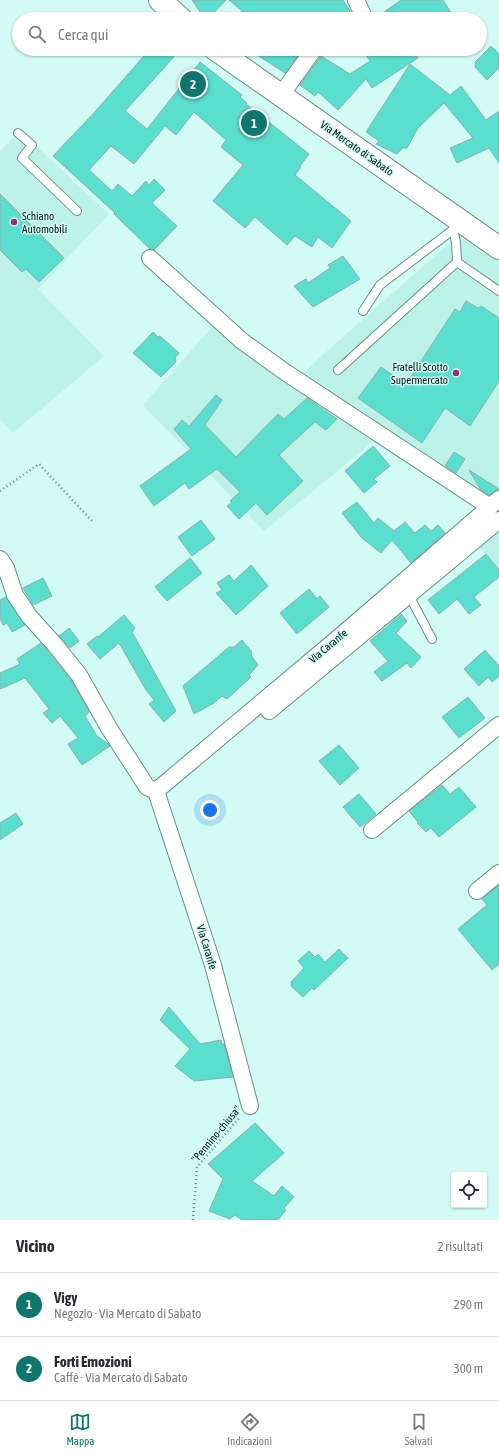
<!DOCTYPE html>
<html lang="it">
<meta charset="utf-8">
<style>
:root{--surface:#fff;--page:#f7f7f7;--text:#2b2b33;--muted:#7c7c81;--line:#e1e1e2;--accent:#0f766e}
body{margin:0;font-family:"Asap Condensed",sans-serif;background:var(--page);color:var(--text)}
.controls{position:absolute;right:12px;bottom:12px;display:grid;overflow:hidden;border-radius:4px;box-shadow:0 1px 3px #0004}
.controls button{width:36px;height:36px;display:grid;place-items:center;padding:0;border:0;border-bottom:1px solid var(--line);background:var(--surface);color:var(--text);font:20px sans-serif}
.you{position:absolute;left:210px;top:810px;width:14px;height:14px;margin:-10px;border:3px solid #fff;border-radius:50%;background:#1a73e8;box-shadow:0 0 0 6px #1a73e833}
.badge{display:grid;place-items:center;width:26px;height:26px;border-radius:50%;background:var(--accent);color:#fff;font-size:13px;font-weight:700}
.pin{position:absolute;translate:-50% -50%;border:2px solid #fff;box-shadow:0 1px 4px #0006}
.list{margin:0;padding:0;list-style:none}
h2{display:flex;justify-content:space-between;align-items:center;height:52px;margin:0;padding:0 16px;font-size:17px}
h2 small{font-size:13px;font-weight:400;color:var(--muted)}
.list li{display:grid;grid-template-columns:26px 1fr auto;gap:12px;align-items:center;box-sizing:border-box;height:64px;padding:0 16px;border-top:1px solid var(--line)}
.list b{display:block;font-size:15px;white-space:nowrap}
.list p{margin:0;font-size:13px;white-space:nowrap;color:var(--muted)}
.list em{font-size:13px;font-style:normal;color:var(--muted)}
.icon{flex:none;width:22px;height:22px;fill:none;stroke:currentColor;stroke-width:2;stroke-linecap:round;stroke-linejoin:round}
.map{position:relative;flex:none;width:499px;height:1220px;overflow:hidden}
.search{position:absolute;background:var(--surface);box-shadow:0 1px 3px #0004;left:12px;right:12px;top:12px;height:44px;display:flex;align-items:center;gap:10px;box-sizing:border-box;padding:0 14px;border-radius:22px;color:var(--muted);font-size:15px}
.sheet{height:180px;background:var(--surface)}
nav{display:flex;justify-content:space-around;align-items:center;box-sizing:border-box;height:56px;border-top:1px solid var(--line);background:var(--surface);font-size:11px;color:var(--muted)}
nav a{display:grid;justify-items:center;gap:2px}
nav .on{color:var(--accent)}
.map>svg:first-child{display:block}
</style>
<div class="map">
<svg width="499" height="1220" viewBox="0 0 499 1220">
<rect width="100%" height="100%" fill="#d1fbf4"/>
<path fill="#bdf2e9" d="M19,130L109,214L38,289L104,356L13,433L0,419V152Z
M462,232L499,256V569L467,533L474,507L373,442L264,531L143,405L219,319L298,380L318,359Z"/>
<path fill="#5adecd" stroke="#89b2ab" d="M192,0H226L208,19H205Z
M229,0H343L352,14L346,19H235L242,11Z
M401,0H443L455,19H427L421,14L416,19H374Z
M491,46L499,54V68L487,80L475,67V62Z
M150,49H181L125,111L147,129L200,62L242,95L240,97L247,103L246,104L309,154L300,166L301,167L295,175L351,221L332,248L318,237L312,247L295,236L287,245L255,217L245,228L213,201L243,165L221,147L226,140L194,112L176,135L165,126L134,164L111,146L89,170L112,191L118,184L132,196L146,181L149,185L154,179L165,190L152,203L177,226L154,250L150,249L114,214L115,213L53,156L93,114Z
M248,49H298L301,51L285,73Z
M361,49H412L418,58L372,88L366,79L338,110L318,92L315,96L300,85L321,56L350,74L370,61Z
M410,64L450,95L461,86L486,120L499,111V163L489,148L457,163L450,148L473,138L444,103L418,128L407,148H403L397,154L376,144L379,141L366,132Z
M0,194L64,258L39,282L26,269L22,272L0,250Z
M343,256L360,279L313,307L294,286L306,279L308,283L330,268L328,265Z
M466,301L478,308L481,306L499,318V381L470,426L445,408L422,443L358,398L381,367L401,381L404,378L408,381L455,309L460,312Z
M153,332L158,337L160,336L179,353L175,358L176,362L161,377L133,353Z
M216,395L222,400L205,425L236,457L278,414L284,419L307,398L337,419L326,430L315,422L279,455L303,481L267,515L256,503L239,519L227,506L232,502L230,501L240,492L217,469L189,489L185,483L154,506L140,486L191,449L174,429L182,420L189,426Z
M373,446L390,466L374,479L377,482L364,493L345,471Z
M454,452L465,459L456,473L445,466Z
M469,470L499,489L489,495L481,490Z
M357,502L374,523L378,518L394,531L405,522L415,533L425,525L431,531L438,525L445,533L411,563L392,540L381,553L362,538L342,513Z
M201,520L215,539L192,556L178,537Z
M486,554L499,570V577L474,597L481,605L469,614L457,599L439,614L428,600Z
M190,558L202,573L167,601L155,587Z
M251,565L268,586L236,615L216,593L222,590L217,583L229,575L234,581Z
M43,578L52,596L33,605L23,588Z
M309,589L317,599L320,596L329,607L297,634L280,613Z
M6,597L25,625L12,632L7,623L3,625L0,618V600Z
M401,614L407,621L396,633L421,657L411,668L407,663L382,681L374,672L388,661L370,641Z
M124,615L135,628L132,632L176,711L164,722L149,704L154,700L146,690L119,643L100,659L87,644L97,636L98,637Z
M69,628L79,641L70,648L59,636Z
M242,640L252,652L251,655L258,665L249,675L251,677L227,699L222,696L214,703L194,714L183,686L229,647H234Z
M41,643L71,680L89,712L85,716L97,736L107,743L110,746L82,765L68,744L78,738L60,716L52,723L43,713L49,709L25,678L0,689V673L20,664L17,659Z
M485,650L499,666V676L492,682L488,677L479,686L464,669Z
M468,697L485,718L459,738L442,717Z
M339,745L359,768L340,785L319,761Z
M442,785L450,794L459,787L476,807L439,837L431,828L426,832L417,823L418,822L409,811Z
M359,794L376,814L360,827L343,807Z
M16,813L23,824L0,840V823Z
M499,885V964L492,970L458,929L487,905L482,899Z
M339,949L348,958L314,990L312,988L303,997L291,986V982L304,968L298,961L309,951L315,957L318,954L325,962Z
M169,1007L200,1044L221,1040L222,1044H224L233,1077L194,1081L175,1066L190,1049L160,1020Z
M255,1123L284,1153L252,1181L274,1196L282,1186L294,1197L284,1208L286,1210L278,1220H242L235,1215L230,1219L209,1211L223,1179L208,1164Z"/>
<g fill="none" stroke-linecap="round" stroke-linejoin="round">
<defs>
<path id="lane" d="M18,133L32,145L22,158L77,211
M453,230L456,242L457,262
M457,262L499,291
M363,311L380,285L462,223
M338,370L457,262
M409,595L432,639"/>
<path id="street" d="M356,0L364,17L360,19
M281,95L314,49
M150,258L242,341L285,372L490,507
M0,559L6,568L15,595L29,616L56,646L79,675L109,728L147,787L156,791
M269,711L499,520
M372,830L499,725
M477,891L499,873
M250,1106L213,965L156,791L344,633L499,499"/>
<path id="secondary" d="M160,0L181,19
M215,49L499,248"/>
</defs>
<use href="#lane" stroke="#689089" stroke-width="10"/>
<use href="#street" stroke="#689089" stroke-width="18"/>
<use href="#secondary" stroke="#689089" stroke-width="24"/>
<path stroke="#6d8a85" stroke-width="2.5" stroke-dasharray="1 3" stroke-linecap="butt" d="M0,491L39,464L93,522
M193,1220L197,1167L240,1117"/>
<use href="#lane" stroke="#fff" stroke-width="8"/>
<use href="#street" stroke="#fff" stroke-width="16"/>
<use href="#secondary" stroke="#fff" stroke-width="22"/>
</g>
<g fill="#a72674" stroke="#d1fbf4" stroke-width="1.5">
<circle cx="14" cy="222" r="4"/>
<circle cx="456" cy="373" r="4"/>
</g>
<g text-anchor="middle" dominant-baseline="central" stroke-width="3" stroke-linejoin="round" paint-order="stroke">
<g font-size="11" fill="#091917" stroke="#d1fbf4">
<text transform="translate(357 148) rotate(35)">Via Mercato di Sabato</text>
<text transform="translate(328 646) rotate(-40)">Via Caranfe</text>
<text transform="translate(207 947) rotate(73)">Via Caranfe</text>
<text transform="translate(216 1134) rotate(-50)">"Pennino-chiusa"</text>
</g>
<g font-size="11" fill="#091917" stroke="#d1fbf4" text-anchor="start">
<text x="22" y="216">Schiano<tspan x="22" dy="13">Automobili</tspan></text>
<text x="448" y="367" text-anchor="end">Fratelli Scotto<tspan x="448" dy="13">Supermercato</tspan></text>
</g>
</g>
</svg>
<div class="controls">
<button><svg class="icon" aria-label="locate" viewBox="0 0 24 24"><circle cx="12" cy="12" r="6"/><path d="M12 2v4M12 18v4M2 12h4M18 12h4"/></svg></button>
</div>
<div class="you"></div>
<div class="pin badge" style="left:254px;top:123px">1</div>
<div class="pin badge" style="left:193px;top:84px">2</div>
<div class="search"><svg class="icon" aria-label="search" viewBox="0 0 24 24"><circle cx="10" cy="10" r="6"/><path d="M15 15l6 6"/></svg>Cerca qui</div>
</div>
<section class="sheet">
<h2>Vicino<small>2 risultati</small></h2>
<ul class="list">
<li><span class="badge">1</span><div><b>Vigy</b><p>Negozio · Via Mercato di Sabato</p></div><em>290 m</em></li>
<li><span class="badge">2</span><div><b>Forti Emozioni</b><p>Caffè · Via Mercato di Sabato</p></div><em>300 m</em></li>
</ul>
</section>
<nav>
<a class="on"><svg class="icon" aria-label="map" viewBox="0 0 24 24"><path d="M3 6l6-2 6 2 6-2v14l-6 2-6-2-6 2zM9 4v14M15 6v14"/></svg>Mappa</a>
<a><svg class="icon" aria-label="directions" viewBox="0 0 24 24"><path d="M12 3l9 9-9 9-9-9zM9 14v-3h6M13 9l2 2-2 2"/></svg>Indicazioni</a>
<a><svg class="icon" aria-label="saved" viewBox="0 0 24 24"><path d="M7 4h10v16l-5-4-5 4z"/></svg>Salvati</a>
</nav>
